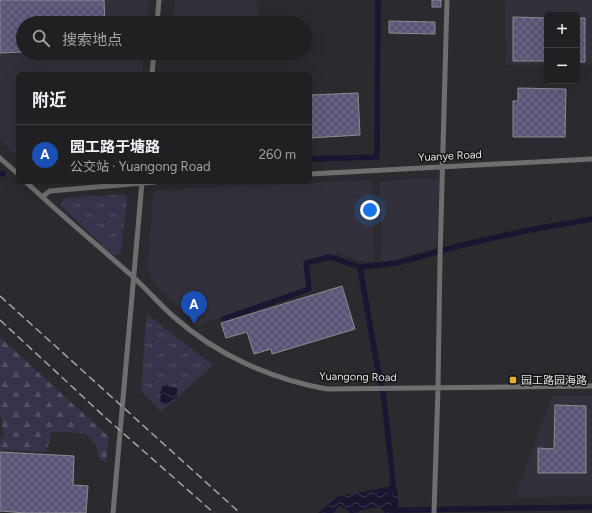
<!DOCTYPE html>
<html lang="zh">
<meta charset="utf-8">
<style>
:root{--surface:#202023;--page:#28282b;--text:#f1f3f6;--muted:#a2a3a6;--line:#3d3e41;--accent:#b45309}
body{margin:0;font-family:Figtree,"Noto Sans SC",sans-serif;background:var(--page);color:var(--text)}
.controls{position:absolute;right:12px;top:12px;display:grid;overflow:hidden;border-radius:6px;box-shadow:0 4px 16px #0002}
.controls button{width:36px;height:36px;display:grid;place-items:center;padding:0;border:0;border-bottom:1px solid var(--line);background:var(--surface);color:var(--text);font:20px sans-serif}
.you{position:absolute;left:370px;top:210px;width:14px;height:14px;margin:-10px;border:3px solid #fff;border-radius:50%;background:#1a73e8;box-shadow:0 0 0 6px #1a73e833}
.badge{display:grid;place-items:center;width:26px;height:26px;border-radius:50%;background:var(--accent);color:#fff;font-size:13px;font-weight:700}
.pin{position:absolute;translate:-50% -33px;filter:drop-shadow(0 1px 2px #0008)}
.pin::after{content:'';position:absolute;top:21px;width:14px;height:12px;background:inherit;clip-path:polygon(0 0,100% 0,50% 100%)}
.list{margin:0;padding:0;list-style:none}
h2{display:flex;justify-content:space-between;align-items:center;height:52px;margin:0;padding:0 16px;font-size:17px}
h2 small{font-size:13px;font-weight:400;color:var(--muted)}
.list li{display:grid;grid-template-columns:26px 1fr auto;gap:12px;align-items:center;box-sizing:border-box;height:60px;padding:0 16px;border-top:1px solid var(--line)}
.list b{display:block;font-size:15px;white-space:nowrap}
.list p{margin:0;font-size:13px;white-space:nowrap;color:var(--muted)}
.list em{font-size:13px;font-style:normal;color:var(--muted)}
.icon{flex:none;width:22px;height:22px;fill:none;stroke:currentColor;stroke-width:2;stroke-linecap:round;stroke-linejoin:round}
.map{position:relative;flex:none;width:592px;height:513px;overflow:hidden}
.search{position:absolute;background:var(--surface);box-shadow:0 4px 16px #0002;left:16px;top:16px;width:296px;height:44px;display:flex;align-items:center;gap:10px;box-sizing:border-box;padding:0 14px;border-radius:22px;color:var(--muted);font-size:15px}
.panel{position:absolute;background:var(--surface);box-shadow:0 4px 16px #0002;left:16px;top:72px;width:296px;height:112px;border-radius:6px}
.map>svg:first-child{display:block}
</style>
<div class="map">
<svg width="592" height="513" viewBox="0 0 592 513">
<defs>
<pattern id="forest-firs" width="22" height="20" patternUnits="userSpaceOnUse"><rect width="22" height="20" fill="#36334a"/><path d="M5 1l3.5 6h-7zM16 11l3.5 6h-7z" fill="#535064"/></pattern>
<pattern id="park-tufts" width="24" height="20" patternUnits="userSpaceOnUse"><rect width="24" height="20" fill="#36334a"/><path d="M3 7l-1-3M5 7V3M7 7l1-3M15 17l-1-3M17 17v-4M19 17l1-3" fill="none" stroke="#535064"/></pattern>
<pattern id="water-waves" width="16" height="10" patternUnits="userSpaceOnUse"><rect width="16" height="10" fill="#1a1530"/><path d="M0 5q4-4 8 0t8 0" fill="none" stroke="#3b374e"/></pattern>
<pattern id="building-cross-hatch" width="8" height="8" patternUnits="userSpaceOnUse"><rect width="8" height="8" fill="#595575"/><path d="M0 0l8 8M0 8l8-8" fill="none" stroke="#716d88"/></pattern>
</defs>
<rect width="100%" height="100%" fill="#2b2b2f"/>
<path fill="#32313b" d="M0,0H149L147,23H23V53H144L142,74H18V158L0,140Z
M175,0H256L261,23H173Z
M505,0H592V65H577V15H547V65H506Z
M439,178L437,246L431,249L387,262L382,260L380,181Z
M371,180L374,261H361L337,253L304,261L306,288L197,325L154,284L148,270L153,195L157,190Z
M552,396H592V496L515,498Z"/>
<path fill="url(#forest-firs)" d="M0,337L109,437L106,462L100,460L96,445L85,433L52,432L46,452L0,450V438L4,437L0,411Z"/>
<path fill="url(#park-tufts)" d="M123,194L126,195L127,199L121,253L119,255L112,254L60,205L63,199L66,198Z
M148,315L213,365L161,412L141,391L146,320Z"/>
<path fill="url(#water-waves)" d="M168,385L177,388V397L165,405L161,403L160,393L163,386Z
M397,485L399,513H385L379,507L358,511V513H349V511L340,506L333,513H318L337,497Z"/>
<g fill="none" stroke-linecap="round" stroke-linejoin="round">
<path stroke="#1a1530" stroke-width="5.5" d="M310,159L377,157L378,0
M0,174H3
M360,267L375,354L384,399L393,481L392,489L390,493
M224,319L309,289L306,263L330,257L360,267L397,263L458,246L524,231L592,219
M394,506L398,510H407L592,507"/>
</g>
<path fill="url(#building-cross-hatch)" stroke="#8c8c91" d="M0,0H104L105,23H23V52L0,53Z
M432,0H441V7H432Z
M513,17L547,18V61H513Z
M577,18H585V62H577Z
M389,21L435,22V34L389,33Z
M518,88L566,89L565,137H513V101H518Z
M358,93L360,135L310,138V95Z
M342,286L355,329L272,354L271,349L254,354L247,332L226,338L221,323Z
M555,405L586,406V473H538V448L554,449Z
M0,452L74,456L73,485L88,486L86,513H25L0,511Z"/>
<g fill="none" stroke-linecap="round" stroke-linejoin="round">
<path stroke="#6e6e70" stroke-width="5" d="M157,23L159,0
M152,74L154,53
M0,158L18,174
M310,174L592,159
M26,182C60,214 96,244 131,275C146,288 159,304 174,317C217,355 271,379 327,389L592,386
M42,197L50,191L155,182
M113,513L142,182
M434,513L438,388L440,258L447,0"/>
<path stroke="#a6a5a9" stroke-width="1.5" stroke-dasharray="8 4" stroke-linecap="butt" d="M0,296L240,513
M0,320L107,419L214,513"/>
</g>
<rect fill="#e7ac37" stroke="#141416" stroke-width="1.5" x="509" y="376" width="8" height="8" rx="2"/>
<g text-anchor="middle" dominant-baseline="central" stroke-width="3" stroke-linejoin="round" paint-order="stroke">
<g font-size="11" fill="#e1e0e3" stroke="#141416">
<text transform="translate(450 156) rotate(-3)">Yuanye Road</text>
<text transform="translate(358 377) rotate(1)">Yuangong Road</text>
</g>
<g font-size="11" fill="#e1e0e3" stroke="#141416" text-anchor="start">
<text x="521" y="380">园工路园海路</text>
</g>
</g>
</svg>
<div class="controls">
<button>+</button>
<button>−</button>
</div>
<div class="you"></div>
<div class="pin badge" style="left:194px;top:324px;background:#1a4fb4">A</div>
<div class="search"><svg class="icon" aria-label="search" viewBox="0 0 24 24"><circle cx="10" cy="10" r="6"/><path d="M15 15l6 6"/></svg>搜索地点</div>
<section class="panel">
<h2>附近<small></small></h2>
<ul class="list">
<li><span class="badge" style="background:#1a4fb4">A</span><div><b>园工路于塘路</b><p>公交站 · Yuangong Road</p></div><em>260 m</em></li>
</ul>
</section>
</div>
